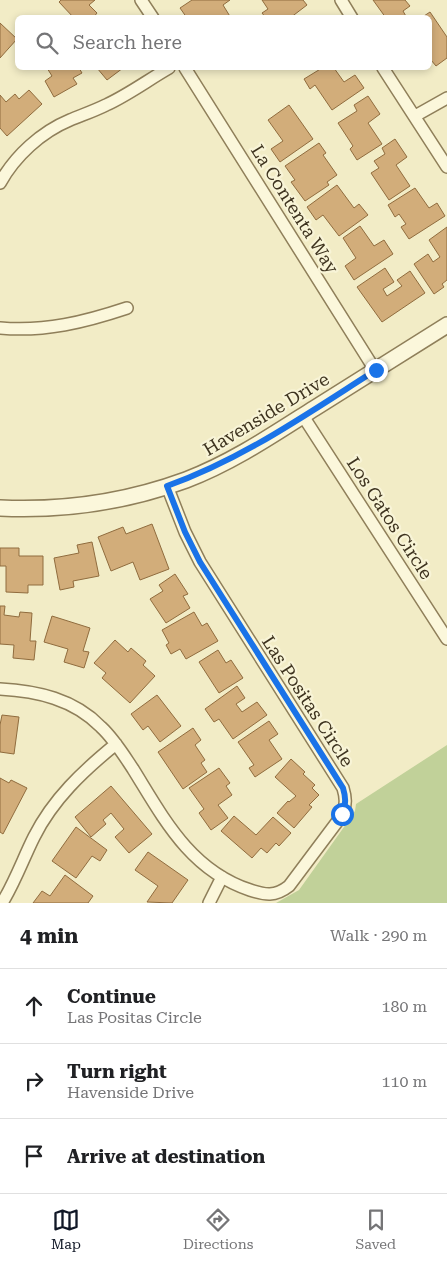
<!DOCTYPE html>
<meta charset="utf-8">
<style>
:root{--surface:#fff;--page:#f6f6f6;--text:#202124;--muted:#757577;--line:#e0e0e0;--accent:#111827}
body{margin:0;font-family:"Roboto Serif",serif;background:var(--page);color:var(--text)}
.stop{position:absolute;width:15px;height:15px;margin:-11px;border:4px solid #1a73e8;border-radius:50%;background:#fff}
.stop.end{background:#1a73e8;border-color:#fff;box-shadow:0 1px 5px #0008}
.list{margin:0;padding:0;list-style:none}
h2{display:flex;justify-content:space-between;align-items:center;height:65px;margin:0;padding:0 20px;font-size:21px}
h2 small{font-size:16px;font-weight:400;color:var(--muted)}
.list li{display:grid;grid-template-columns:32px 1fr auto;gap:15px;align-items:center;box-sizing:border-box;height:75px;padding:0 20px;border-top:1px solid var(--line)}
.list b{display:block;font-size:19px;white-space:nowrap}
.list p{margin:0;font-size:16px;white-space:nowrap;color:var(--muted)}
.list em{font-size:16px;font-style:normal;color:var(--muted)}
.icon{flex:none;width:28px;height:28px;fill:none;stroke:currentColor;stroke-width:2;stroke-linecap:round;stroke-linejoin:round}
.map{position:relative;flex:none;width:447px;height:903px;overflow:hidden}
.search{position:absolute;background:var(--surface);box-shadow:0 2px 8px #0003;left:15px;right:15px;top:15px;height:55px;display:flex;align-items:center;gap:12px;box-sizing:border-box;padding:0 18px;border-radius:8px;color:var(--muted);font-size:19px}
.sheet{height:290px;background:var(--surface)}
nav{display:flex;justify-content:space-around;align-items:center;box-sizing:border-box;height:70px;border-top:1px solid var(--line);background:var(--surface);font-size:14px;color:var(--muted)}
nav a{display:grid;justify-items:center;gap:2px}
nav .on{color:var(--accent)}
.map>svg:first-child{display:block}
</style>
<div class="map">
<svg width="447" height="903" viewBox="0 0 447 903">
<rect width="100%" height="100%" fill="#f2ecc6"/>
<path fill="#c1d199" d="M447,745V903H276L299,890L349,820L355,811L356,804Z"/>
<path fill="#d2ad7a" stroke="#906c3e" d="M61,0H95L89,5L97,13L93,18H74L59,2Z
M192,0H230L223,5L231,18H187L180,8Z
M262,0H303L307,5L290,18H266L262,13L268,9Z
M373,0H405L410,6L403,11L407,18H386Z
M430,12L447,37V58L436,66L431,60L430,61V18H421Z
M0,23L17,39L0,58Z
M47,68H79L82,73L73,78L77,84L54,97L45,81L52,76Z
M97,68H123L107,80Z
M322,68H334L344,82L355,75L364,88L332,110L315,85L310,89L304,79Z
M29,90L42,104L7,136L0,128V95L6,102L15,94L19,99Z
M368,96L380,114L368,123L382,144L357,160L350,149L353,146L338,123L357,111L354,105Z
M289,105L313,139L280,162L271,149L283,141L268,120Z
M395,139L407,157L396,165L410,186L389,200L371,173L379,168L374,161L385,154L382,148Z
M319,143L326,153L323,155L337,175L327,182L329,185L305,201L291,182L295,180L285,166Z
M337,185L354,208L359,204L368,215L339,236L323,215L316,220L307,207Z
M415,188L429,208L437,203L445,216L409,239L401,227L406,224L399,214L395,217L388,205Z
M360,226L374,246L384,240L393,254L354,280L345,266L356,258L343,238Z
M447,227V280L442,284L444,287L434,294L414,264L428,254L433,262L440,257L429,240Z
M385,268L394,282L383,289L387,296L402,286L397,280L410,271L425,293L382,322L357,287Z
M152,524L169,569L140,580L133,562L111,571L98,537L123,527L126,534Z
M92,542L99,576L73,581L74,587L60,590L54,558L79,553L77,545Z
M0,548H19V556H43V585H28V593L6,592V566H0Z
M175,574L188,594L183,596L190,608L166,623L150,599L163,591L159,585Z
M0,606H5L4,615L19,617L20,612L32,613L30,641H36L34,660L13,658L14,645L0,644Z
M194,612L202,626L207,623L218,641L186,659L180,649L171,654L166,645L169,643L162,630Z
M52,616L90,628L83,651L89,652L84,668L64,662L68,649L44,642Z
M115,640L128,652L131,648L146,661L143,665L155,676L130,703L102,678L106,673L94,663Z
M218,650L226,663L231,660L243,678L219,693L199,662Z
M237,686L245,698L236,704L242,712L257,702L267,715L233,739L219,719L214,722L205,709Z
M157,695L181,726L160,742L148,726L143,730L131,714Z
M2,715L19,717L14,754L0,752V725Z
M269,721L278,734L269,740L282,759L255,777L249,768L254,765L238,742Z
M193,728L201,740L195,745L205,760L201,763L207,772L183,789L158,752Z
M291,759L305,772L303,774L315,785L312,788L319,795L309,805L312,807L294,828L277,813L288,801L289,802L296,796L275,777Z
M219,768L230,783L226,786L232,795L218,805L228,818L211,830L199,813L204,809L189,788Z
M0,778L9,783L11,780L27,788L3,834L0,832Z
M111,786L152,834L129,853L115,837L124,829L111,813L103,820L106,824L91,837L75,817Z
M234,816L256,835L273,817L291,833L279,846L276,843L267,853L261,848L252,858L221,831Z
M76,827L107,850L100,861L92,856L76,878L52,861Z
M148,852L188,880L172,903L147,902L158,886L135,870Z
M65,875L93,896L88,903H33L42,891L50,896Z"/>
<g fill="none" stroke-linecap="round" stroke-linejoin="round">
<defs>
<path id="minor" d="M141,0L153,18
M341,0L352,18
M185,68L375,370
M383,68L447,167
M415,116L447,98
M0,183C15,156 41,132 70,120C82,115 94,111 106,105C128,95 148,80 169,68
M0,328C45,332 85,322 127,308
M303,416L447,639
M0,689C37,691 74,699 101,727C114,739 123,754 133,769C164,819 190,870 250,890C265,895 275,897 289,886L343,814C346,804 346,798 343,788L200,562L185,532L167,486
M2,903C15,882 23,859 34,837C53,799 83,771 116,744
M209,903L222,877"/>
<path id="tertiary" d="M0,508C64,511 126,502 186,480C233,462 274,434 315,408C359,380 403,353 447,325"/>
</defs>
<use href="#minor" stroke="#8f7f5a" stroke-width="14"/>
<use href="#tertiary" stroke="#8f7f5a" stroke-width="18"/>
<use href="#minor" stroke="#fbf7db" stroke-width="11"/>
<use href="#tertiary" stroke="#fbf7db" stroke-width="15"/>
</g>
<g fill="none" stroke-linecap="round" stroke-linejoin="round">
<path stroke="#1a73e8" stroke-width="6" d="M342,814C346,804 346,798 343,788L200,562L185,532L167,486C243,459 308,413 376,370"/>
</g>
<g text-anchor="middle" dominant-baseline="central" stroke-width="4.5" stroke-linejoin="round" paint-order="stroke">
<g font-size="18" fill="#3e331f" stroke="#f8f4d7">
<text transform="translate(295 209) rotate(58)">La Contenta Way</text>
<text transform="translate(266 414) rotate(-31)">Havenside Drive</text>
<text transform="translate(390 518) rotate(57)">Los Gatos Circle</text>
<text transform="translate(308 701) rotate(57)">Las Positas Circle</text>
</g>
</g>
</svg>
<div class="stop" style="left:342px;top:814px"></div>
<div class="stop end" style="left:376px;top:370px"></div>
<div class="search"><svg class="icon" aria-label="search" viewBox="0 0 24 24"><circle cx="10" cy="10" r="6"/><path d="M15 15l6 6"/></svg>Search here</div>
</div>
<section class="sheet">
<h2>4 min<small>Walk · 290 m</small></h2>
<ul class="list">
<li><svg class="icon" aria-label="ahead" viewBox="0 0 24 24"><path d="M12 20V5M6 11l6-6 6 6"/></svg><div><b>Continue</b><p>Las Positas Circle</p></div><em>180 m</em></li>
<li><svg class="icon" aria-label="right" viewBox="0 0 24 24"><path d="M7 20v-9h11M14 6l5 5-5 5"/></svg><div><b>Turn right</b><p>Havenside Drive</p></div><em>110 m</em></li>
<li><svg class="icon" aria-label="arrive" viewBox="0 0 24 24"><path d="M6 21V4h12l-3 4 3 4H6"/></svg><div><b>Arrive at destination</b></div></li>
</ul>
</section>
<nav>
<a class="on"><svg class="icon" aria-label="map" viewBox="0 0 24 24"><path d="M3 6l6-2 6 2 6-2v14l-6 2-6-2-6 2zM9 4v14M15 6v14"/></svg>Map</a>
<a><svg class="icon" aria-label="directions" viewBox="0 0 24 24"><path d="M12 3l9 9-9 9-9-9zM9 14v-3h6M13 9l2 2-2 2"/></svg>Directions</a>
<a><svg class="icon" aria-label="saved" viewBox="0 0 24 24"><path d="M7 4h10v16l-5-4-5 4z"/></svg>Saved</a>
</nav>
